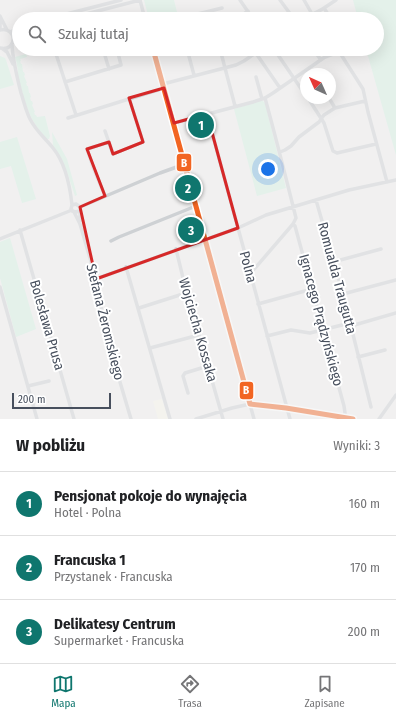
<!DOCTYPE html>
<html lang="pl">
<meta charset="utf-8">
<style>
:root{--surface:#fff;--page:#f2f2f2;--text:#202124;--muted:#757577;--line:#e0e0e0;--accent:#0f766e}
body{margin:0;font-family:"Fira Sans Condensed",sans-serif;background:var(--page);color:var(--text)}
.compass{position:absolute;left:300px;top:68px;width:36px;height:36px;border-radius:50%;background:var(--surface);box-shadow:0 4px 16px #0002;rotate:315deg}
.scale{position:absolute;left:12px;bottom:10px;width:99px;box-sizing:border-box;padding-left:4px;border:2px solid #474f5d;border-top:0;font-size:11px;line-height:14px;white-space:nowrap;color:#474f5d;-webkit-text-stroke:3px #fff;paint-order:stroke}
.you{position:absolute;left:268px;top:169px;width:14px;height:14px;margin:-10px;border:3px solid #fff;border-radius:50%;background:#1a73e8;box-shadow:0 0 0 6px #1a73e833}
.badge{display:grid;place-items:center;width:26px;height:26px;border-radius:50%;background:var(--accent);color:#fff;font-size:13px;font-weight:700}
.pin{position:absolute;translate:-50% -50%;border:2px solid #fff;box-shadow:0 1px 4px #0006}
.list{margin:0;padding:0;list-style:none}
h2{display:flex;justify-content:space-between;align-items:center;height:52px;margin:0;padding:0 16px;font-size:17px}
h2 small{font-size:13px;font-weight:400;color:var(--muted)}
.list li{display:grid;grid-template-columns:26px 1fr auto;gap:12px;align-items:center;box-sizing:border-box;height:64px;padding:0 16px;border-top:1px solid var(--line)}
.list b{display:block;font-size:15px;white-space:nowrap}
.list p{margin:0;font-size:13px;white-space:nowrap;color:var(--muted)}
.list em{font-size:13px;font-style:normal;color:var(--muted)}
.icon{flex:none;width:22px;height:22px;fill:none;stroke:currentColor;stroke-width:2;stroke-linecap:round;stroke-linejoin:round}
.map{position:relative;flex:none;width:396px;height:419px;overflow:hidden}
.search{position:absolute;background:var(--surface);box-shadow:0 4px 16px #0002;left:12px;right:12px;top:12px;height:44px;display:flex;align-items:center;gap:10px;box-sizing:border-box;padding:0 14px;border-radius:22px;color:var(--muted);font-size:15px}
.sheet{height:244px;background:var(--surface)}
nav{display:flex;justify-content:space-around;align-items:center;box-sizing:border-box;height:56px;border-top:1px solid var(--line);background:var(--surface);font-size:11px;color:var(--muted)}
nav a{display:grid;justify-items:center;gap:2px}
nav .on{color:var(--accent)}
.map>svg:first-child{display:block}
</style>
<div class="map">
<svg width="396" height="419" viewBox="0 0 396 419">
<rect width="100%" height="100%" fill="#f1f0f0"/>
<path fill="#f8f6ec" d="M197,219L201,237L189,241L183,224Z
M162,399L168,419H158L153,401Z"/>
<path fill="#d4f1e3" d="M144,0H174L178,16L168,19H149Z
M353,0H396V155L366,49H377V19H358Z
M26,54L27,57L20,59L21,61H20L21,64H22L23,72H24L25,75L24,76L27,83H26L27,86H28L29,93H30L31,97L30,98L31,101H32L33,104L32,105L35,112H34L35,115H36L37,117L45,116L50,136L49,139H47C32,123 28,112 22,92C21,87 19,81 18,76C18,70 17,64 15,57Z
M0,56L5,58L6,60L14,85L0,89Z
M262,100L265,103L286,188L257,196L234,109Z
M52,132L67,159L77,195L75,196L67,172L60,157L53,145Z
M17,137L36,199L22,203L11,166L0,169V142Z
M10,238L36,329L16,337L0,278V242Z"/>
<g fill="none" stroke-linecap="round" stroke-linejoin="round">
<path stroke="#ced1d4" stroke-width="3.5" d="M140,0L145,19
M240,0L253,19
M280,0L294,19
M304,0L312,14
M210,11L222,8
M0,16L7,30
M47,19L121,0
M67,19L140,0
M177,19L210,11L212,19
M237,19L248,11
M303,19C310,14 317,13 324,8
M331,19L324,8L336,0
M0,28V17
M0,30C17,26 18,52 0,48
M10,32L19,29
M13,40L19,35
M12,45C13,62 17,77 21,93C24,102 26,111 30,119C36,131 45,138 53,148C66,164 70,186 72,205
M3,49L7,52L13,64
M56,49L55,51L76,115
M103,49L109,69
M153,49L254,419
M187,49L194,75
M220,49L235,106
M253,49L280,88
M274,49L306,96
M313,49L321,60
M345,49L340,53L363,89L368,112L387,182
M118,52L129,49
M308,69L312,74
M256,77L262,99
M65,82L121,65L117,49
M163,84L236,65L244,61L261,49
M308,98L324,123L333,151L337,153L376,144
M329,98L335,108
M207,114L290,419
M68,118L164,88
M174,123L253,102L265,98L273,93L325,57L333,54L340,53
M105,131L113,154L143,142L129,98
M280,152L285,150L291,146L299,137L319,122L324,115L335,108L365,101
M105,196L93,167L87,149L109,142
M316,200L343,294L371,407
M80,207L160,173L185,164
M79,211L76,212L72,211L71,209L72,205L76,204L80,207V221
M74,212L80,224L96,279L106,335L131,419
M293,224L295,226L344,406L345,413L344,417
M20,230L74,419
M0,239L72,210
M111,241L119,237L196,206
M176,249L192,315L199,335L223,419
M333,262L381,249
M126,267L170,419
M250,274L293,224L296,218C286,178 276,138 265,98
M96,279L238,228L266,215L349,190L396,180
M0,287L37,419
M343,294L396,280
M258,304L312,289
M139,308L186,293
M351,326L396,313
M267,336L291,330L310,333L350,323
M150,348L199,335
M358,357L385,350
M28,386L49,381
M188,393L183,376L185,373L208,366
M196,419L232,408L250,404L286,408L353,419
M379,419L396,395"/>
<defs>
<path id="bus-1" d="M153,49L250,404L286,408L353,419"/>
</defs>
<use href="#bus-1" stroke="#fff" stroke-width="8"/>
<use href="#bus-1" stroke="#f26522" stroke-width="5"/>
</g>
<path d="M0 0H396V419H0ZM164,88L174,123L207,114L238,228L96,279L80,207L105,196L87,149L109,142L113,154L143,142L129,98Z" fill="#f1f0f0" fill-opacity=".55" fill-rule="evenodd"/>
<path fill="none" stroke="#d62828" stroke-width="3" stroke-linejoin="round" d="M164,88L174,123L207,114L238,228L96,279L80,207L105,196L87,149L109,142L113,154L143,142L129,98Z"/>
<g text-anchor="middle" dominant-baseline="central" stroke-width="4" stroke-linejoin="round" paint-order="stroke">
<g font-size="14" fill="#474f5d" stroke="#fff">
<text transform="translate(248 267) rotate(75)">Polna</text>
<text transform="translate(337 278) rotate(75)">Romualda Traugutta</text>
<text transform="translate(321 320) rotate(75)">Ignacego Prądzyńskiego</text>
<text transform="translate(105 322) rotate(76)">Stefana Żeromskiego</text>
<text transform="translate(47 325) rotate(74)">Bolesława Prusa</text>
<text transform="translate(198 330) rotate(74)">Wojciecha Kossaka</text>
</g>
</g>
<g stroke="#fff" stroke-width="1.5">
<rect x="176" y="153" width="16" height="19" rx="4" fill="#f26522"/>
<rect x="239" y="381" width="15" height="19" rx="4" fill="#f26522"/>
</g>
<g font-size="11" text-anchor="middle" font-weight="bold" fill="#fff">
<text x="184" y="167">B</text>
<text x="246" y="394">B</text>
</g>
</svg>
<svg class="compass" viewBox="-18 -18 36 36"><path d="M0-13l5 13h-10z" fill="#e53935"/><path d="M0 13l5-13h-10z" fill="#757577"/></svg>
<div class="scale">200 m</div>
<div class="you"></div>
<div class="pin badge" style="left:201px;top:125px">1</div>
<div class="pin badge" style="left:188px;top:188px">2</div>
<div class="pin badge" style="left:191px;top:230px">3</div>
<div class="search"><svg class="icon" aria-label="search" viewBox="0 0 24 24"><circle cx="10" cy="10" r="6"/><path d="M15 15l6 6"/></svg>Szukaj tutaj</div>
</div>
<section class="sheet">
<h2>W pobliżu<small>Wyniki: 3</small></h2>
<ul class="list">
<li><span class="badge">1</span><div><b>Pensjonat pokoje do wynajęcia</b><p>Hotel · Polna</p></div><em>160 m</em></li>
<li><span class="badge">2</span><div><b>Francuska 1</b><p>Przystanek · Francuska</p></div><em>170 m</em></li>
<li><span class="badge">3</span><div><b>Delikatesy Centrum</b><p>Supermarket · Francuska</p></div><em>200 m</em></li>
</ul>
</section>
<nav>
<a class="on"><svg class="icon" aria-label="map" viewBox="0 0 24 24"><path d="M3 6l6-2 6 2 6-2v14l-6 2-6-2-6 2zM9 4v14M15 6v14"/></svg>Mapa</a>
<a><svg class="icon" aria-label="directions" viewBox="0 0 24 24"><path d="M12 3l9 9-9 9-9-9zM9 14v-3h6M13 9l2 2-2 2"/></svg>Trasa</a>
<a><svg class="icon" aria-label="saved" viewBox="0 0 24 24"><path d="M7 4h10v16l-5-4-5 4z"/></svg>Zapisane</a>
</nav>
